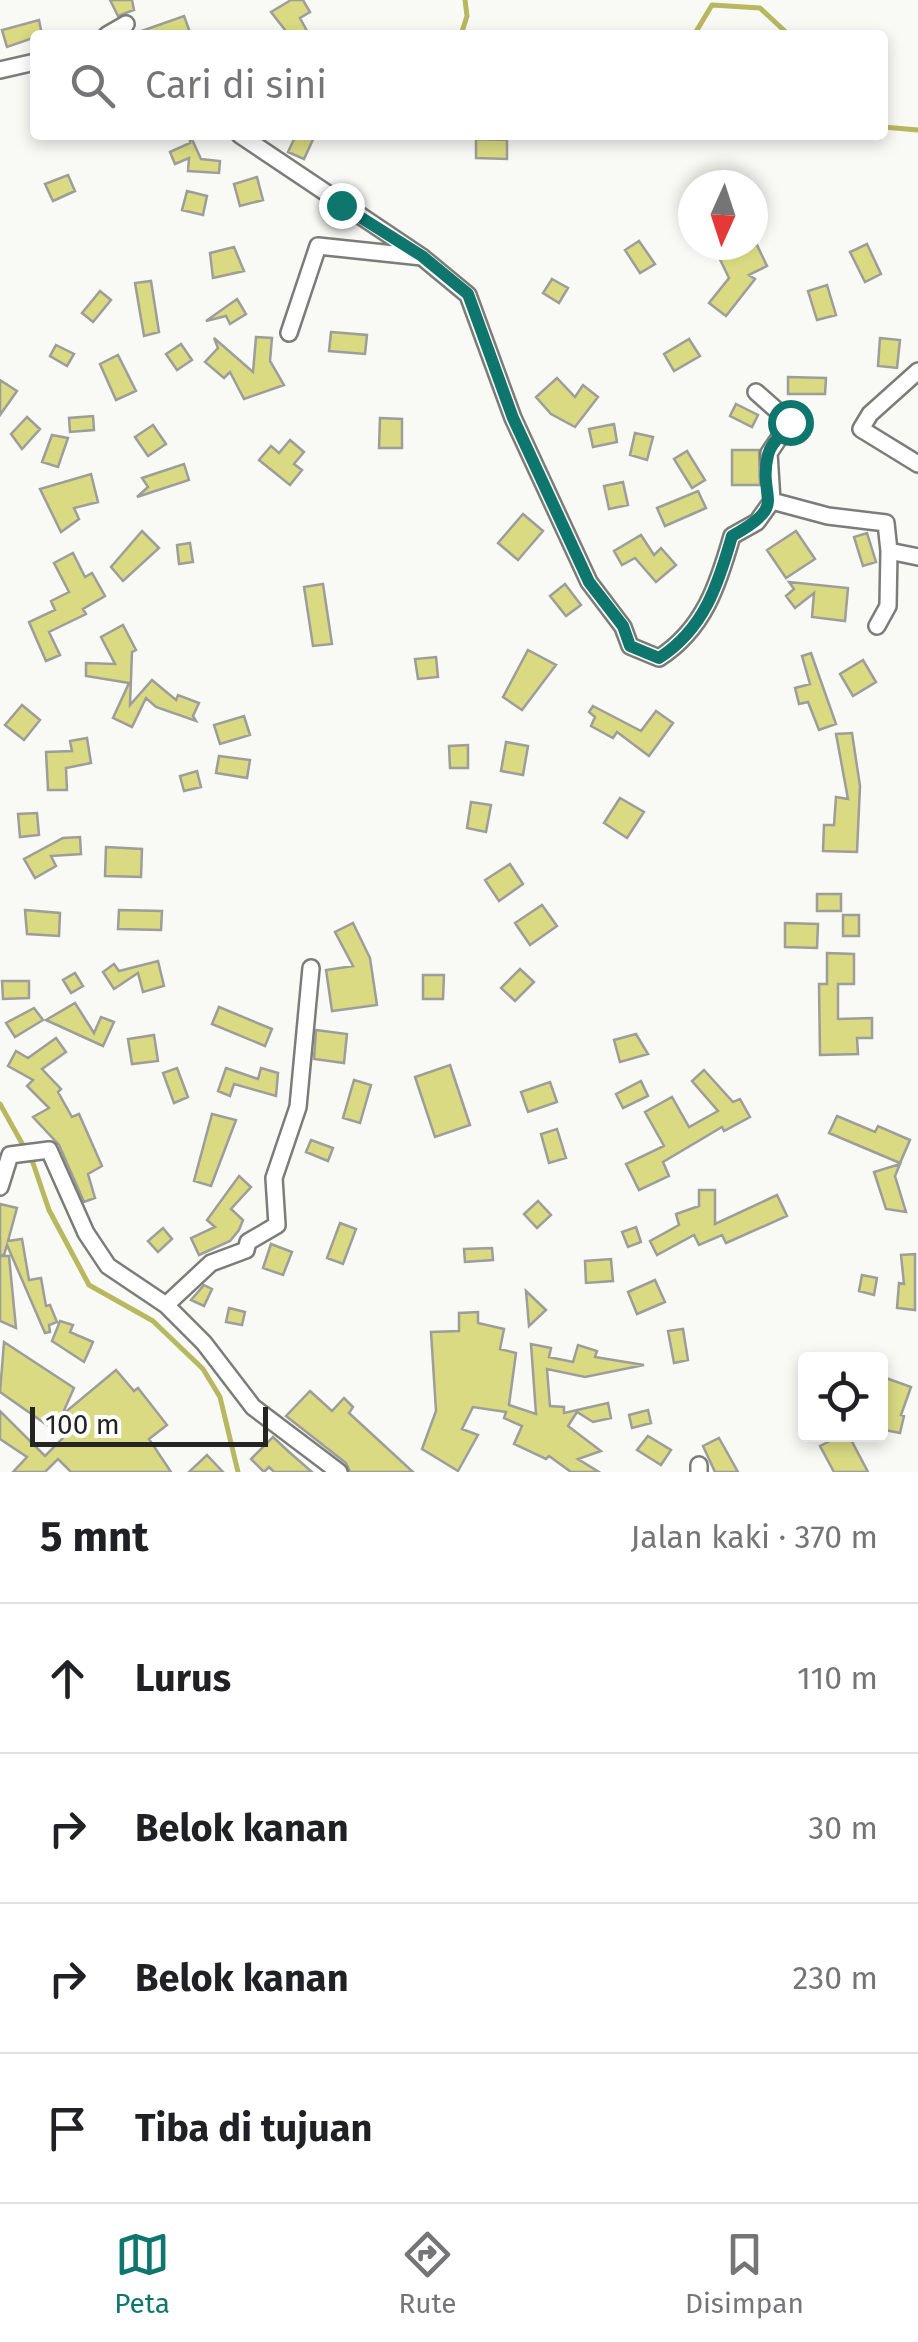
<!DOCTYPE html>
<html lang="id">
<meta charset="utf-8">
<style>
:root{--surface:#fff;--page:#f2f2f2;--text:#202124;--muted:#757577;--line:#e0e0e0;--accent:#0f766e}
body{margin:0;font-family:"Fira Sans",sans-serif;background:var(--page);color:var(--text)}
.controls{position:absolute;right:30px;bottom:30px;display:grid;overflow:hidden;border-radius:10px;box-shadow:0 5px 15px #0003}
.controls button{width:90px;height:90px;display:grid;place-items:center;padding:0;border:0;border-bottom:2px solid var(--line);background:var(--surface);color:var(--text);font:50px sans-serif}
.compass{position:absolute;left:678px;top:170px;width:90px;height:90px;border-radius:50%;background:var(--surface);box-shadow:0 5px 15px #0003;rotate:183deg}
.scale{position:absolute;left:30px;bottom:25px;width:238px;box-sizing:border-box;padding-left:10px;border:5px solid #242422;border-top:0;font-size:28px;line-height:35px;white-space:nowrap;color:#242422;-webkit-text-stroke:8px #fffffe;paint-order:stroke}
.stop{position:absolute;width:30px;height:30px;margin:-22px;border:8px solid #0f766e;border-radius:50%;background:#fff}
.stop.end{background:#0f766e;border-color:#fff;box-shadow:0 2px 10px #0008}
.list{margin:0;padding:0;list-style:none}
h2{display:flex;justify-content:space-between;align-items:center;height:130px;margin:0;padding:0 40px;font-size:42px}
h2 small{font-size:32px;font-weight:400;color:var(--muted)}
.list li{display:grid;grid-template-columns:65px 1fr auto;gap:30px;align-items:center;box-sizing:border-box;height:150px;padding:0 40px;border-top:2px solid var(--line)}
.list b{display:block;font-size:38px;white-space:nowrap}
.list em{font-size:32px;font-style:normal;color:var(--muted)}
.icon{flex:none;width:55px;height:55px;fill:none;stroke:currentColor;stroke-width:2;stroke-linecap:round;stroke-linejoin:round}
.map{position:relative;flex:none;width:918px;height:1472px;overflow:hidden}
.search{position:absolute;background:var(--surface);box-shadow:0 5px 15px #0003;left:30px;right:30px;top:30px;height:110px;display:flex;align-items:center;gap:25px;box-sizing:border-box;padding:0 35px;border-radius:10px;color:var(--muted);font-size:38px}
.sheet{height:730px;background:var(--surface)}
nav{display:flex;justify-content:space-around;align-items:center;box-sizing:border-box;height:140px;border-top:2px solid var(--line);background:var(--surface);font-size:28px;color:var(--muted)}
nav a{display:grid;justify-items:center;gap:5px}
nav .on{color:var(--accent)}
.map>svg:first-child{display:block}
</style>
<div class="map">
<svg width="918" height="1472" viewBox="0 0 918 1472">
<rect width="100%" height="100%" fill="#f9f9f5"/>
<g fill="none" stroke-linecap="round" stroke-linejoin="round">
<path stroke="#b7b860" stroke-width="5" d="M461,35L467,16L465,0
M694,35L712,5L760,8L789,35
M883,127L918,130
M0,1104L33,1163L49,1210L89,1285L153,1321L203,1369L220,1397L238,1472"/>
</g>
<path fill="#d9da82" stroke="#9d9d9a" stroke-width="2.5" d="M110,0H132L134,10L118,16Z
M291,0H303L310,12L300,18L307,31L299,35H289L271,12Z
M184,16L191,35H136V33Z
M39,20L42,35L7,47L2,30Z
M190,135L201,159L220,161L219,173L188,171L189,158L175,164L170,152L190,143Z
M296,135H315L304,159L288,152Z
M476,139L507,140V159L476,158Z
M68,175L75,191L53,201L45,184Z
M257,177L263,200L240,206L234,184Z
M187,191L207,196L203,215L182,210Z
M639,241L655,264L640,273L625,250Z
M867,244L881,274L865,282L850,252Z
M713,245H757L767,266L749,275L755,279L726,316L709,303L729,278Z
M234,247L244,271L213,278L210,253Z
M552,279L568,288L559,303L543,293Z
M151,281L159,332L144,336L135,283Z
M827,285L836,315L817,320L808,291Z
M100,291L111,300L93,322L82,313Z
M237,299L246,314L230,324L226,316L206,321Z
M331,332L367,335L365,354L329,351Z
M256,337L272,338L270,361L284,385L244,399L230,372L224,378L205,362L218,348L214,338L253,372Z
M880,338L900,340L897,368L878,366Z
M689,339L700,356L674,371L664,354Z
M181,344L192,360L177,370L166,354Z
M56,345L74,354L67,366L50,356Z
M118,355L136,391L116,400L100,364Z
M788,377L826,378L825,394H788Z
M557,378L575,397L583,385L598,397L575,427L551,414L536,397Z
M0,380L17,391L0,415Z
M736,404L758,415L752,427L730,416Z
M93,416L94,430L70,432L69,418Z
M27,417L40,429L22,449L11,434Z
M380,418L402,419V448H379Z
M614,424L617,442L593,447L589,429Z
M153,425L166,444L148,456L135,437Z
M635,433L653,437L647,460L630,455Z
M52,435L68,438L58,467L42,462Z
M290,440L304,452L294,464L302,470L290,485L259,460L271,446L279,453Z
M732,450H759L760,485H732Z
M687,451L705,480L692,488L674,459Z
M184,464L189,480L137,497L148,487L142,478Z
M91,474L98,502L74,508L79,519L61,532L40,489Z
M623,482L628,505L609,509L604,486Z
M698,491L706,508L665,526L657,508Z
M523,514L543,531L518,560L498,543Z
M142,531L159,548L123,581L111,567Z
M796,531L815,559L786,578L767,550Z
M867,533L876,562L863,566L854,537Z
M641,535L654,555L661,548L676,565L656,582L635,558L622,565L614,551Z
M190,543L193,562L179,564L177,545Z
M73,553L85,577L92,573L105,596L83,609L86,614L49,632L60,655L46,661L29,622L55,610L51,601L69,592L54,563Z
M789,582L848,588L845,621L812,617L814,593L795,608L786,596L794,589Z
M323,584L332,644L313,646L304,587Z
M565,584L581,605L566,616L550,596Z
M123,625L136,650L132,652L130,705L152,680L176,700L178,695L199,703L193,716L196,721L156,707L146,698L132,727L113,718L129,683L86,676V663L115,664L101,637Z
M528,650L556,665L522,710L503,697Z
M811,653L836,724L819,730L808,702L799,704L795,688L810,684L802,656Z
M436,657L438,677L418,679L415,659Z
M863,660L876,682L853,696L840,674Z
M22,705L40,720L24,740L5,725Z
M593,706L641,731L656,711L673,723L649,756L617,732L613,738L591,726L595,717L589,712Z
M244,716L250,735L220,744L214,725Z
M852,733L860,786L857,852L823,851L824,825H834L836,797L848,799L836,734Z
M87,738L91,763L66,768L67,790H48L46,752L72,751L70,741Z
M506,742L528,746L523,775L501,771Z
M468,745V768H450L449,746Z
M219,756L250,760L247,778L216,773Z
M197,771L201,787L184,791L180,776Z
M620,798L644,812L627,838L604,823Z
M471,802L491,805L486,832L467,828Z
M37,813L39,835L20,837L18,814Z
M80,837L81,854L51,856L56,866L35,878L24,859L63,838Z
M106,847L142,849L141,877L105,876Z
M510,864L523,884L499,901L485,880Z
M817,894H841V911H817Z
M542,905L557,926L530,945L515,923Z
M25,910L60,913L59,936L27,934Z
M119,910L162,911L161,930L118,929Z
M843,915H859V936H843Z
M353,923L370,958L377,1005L332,1011L326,970L353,966L335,932Z
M785,923L818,924L817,948L785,947Z
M827,953L854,954V984H838V1019L872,1018V1038H857L858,1054L820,1055L819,984H827Z
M158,961L164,986L143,992L138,973L114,989L103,972L114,964L119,971Z
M520,969L534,982L515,1001L501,988Z
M75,973L83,986L71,993L63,980Z
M423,975H444L443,999H423Z
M2,981H29V998L3,999Z
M75,1003L94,1033L101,1017L114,1022L103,1046L46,1020Z
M219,1007L272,1029L265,1046L212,1024Z
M34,1008L43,1020L15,1037L6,1023Z
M316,1030L347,1034L344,1063L314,1059Z
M636,1034L648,1054L620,1062L614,1040Z
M154,1035L158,1061L132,1064L128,1039Z
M56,1038L66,1052L42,1069L61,1089L58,1092L72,1117L79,1114L102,1166L88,1174L95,1198L84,1202L59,1145L33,1117L49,1108L27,1086L33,1080L8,1066L16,1051L28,1058Z
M450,1065L470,1125L435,1137L415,1077Z
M177,1068L188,1097L174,1103L163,1073Z
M226,1068L258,1079L261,1068L278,1073L276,1096L234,1084L230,1096L218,1091Z
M704,1070L733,1102L740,1099L750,1117L724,1131L722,1127L663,1162L669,1176L639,1190L626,1164L664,1146L645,1112L672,1097L689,1127L718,1111L692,1081Z
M354,1080L371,1085L360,1123L343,1118Z
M641,1081L648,1096L623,1108L616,1094Z
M550,1082L557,1102L528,1112L521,1092Z
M212,1114L236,1120L211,1186L194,1181Z
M837,1116L875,1132L878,1126L910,1140L900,1163L829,1133Z
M557,1129L566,1158L549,1163L541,1134Z
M311,1140L333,1148L328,1161L306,1152Z
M900,1164L895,1176L906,1212L886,1209L874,1172Z
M239,1176L251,1187L231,1209L243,1220L239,1230L230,1241L199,1255L191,1238L215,1227L207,1220Z
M699,1190H715V1224L777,1195L787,1216L726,1243L722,1235L699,1245L694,1235L657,1255L650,1241L679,1225L676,1214L699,1206Z
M538,1201L551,1215L537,1228L524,1214Z
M0,1204L17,1208L8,1241L22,1239L29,1280L41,1278L46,1306L50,1305L57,1322L49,1325L50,1332L45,1333L7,1245L4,1255H0Z
M340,1223L356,1229L343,1264L327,1258Z
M636,1227L641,1242L628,1247L622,1232Z
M163,1228L172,1239L158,1252L148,1241Z
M271,1244L292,1252L283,1275L263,1268Z
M492,1248L493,1260L465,1262L464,1249Z
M915,1254V1310L897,1308L899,1283L904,1284L901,1255Z
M0,1256H9L16,1328L0,1321Z
M611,1259L613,1281L586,1283L585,1261Z
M862,1275L877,1278L874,1295L859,1291Z
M655,1280L665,1302L637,1314L628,1292Z
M204,1285L212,1289L204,1306L191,1300Z
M526,1291L546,1310L529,1326Z
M229,1308L245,1312L242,1325L226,1322Z
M478,1312V1323L504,1329L500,1349L516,1353L509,1405L536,1414L531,1344L551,1348L549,1357L573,1362L578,1345L597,1351L595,1357L644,1365L585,1377L547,1369L550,1406L564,1407V1413L608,1403L611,1418L593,1422L577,1412L568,1426L601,1451L578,1459L599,1472H571L549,1456L546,1459L514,1444L522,1426L504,1418L506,1412L473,1407L462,1429L478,1435L458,1471L422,1449L436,1411L431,1332L459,1331V1313Z
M60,1321L73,1325L70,1332L93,1342L84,1362L52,1341Z
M683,1329L688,1360L674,1363L668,1331Z
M4,1342L74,1388L62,1415L116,1370L134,1391L138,1388L167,1425L149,1439L171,1472H71L58,1459L45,1472H13L27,1457L0,1439V1411L45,1456L64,1437L0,1392Z
M886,1378L911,1387L901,1415L904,1416L900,1433L880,1429V1393Z
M310,1391L332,1411L344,1398L353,1407L349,1413L413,1472H350L346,1463L286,1416Z
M648,1410L651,1423L632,1428L629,1415Z
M834,1434H848L868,1472H834L820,1446L836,1438Z
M648,1436L671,1450L661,1465L637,1450Z
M273,1437L288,1451L312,1472H274L269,1467L264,1472L251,1459Z
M719,1438L738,1472H715L703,1446Z
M207,1455L223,1472H189Z"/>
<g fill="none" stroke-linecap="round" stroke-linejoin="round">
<defs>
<path id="minor" d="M107,35L126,24
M0,70L35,62
M240,135L422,257L468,295L513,418L589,582L623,627L630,646L659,658C704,629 718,585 732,536L757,522L772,501L828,516L886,523L889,551L918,557
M289,333L318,246L422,257
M918,371L870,414L861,429L918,464
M756,392L790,422L769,453L772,501
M877,626L888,606L889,551
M0,1187L10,1155L49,1150L86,1233L108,1266L166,1305L204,1343L253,1407L339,1472
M166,1305L211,1263L246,1250L248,1242L277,1225L274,1178L298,1107L311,968
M699,1465V1472"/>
</defs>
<use href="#minor" stroke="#7c7c79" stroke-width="20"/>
<use href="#minor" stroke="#fff" stroke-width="15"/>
</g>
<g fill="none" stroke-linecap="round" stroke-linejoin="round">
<path stroke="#0f766e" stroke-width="12" d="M341,205L422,256L468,294L513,418L589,582L623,626L630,646L659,658C704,629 718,585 732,536C791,503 757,501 768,455C772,439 785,435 790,422"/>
</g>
</svg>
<div class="controls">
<button><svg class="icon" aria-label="locate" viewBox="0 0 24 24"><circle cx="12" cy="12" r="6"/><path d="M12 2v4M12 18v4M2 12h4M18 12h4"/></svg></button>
</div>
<svg class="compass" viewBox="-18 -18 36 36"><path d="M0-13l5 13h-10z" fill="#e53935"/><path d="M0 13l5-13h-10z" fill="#757577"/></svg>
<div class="scale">100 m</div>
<div class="stop" style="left:790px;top:422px"></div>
<div class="stop end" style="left:341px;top:205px"></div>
<div class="search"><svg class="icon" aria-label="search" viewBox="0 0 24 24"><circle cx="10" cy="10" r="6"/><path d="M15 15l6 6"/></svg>Cari di sini</div>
</div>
<section class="sheet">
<h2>5 mnt<small>Jalan kaki · 370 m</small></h2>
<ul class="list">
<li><svg class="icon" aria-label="ahead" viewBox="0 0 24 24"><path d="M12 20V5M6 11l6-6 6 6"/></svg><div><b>Lurus</b></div><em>110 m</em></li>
<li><svg class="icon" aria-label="right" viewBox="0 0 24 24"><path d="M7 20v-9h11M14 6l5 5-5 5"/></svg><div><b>Belok kanan</b></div><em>30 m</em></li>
<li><svg class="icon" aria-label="right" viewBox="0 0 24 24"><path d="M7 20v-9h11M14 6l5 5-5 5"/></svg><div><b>Belok kanan</b></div><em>230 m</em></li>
<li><svg class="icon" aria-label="arrive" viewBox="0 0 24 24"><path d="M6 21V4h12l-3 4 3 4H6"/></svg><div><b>Tiba di tujuan</b></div></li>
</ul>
</section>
<nav>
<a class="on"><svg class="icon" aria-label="map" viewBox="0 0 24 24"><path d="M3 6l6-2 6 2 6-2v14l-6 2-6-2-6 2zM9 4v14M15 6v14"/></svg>Peta</a>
<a><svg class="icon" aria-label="directions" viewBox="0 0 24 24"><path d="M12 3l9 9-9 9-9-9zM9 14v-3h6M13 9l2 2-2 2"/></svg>Rute</a>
<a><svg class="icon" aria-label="saved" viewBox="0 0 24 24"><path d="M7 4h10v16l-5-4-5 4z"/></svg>Disimpan</a>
</nav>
